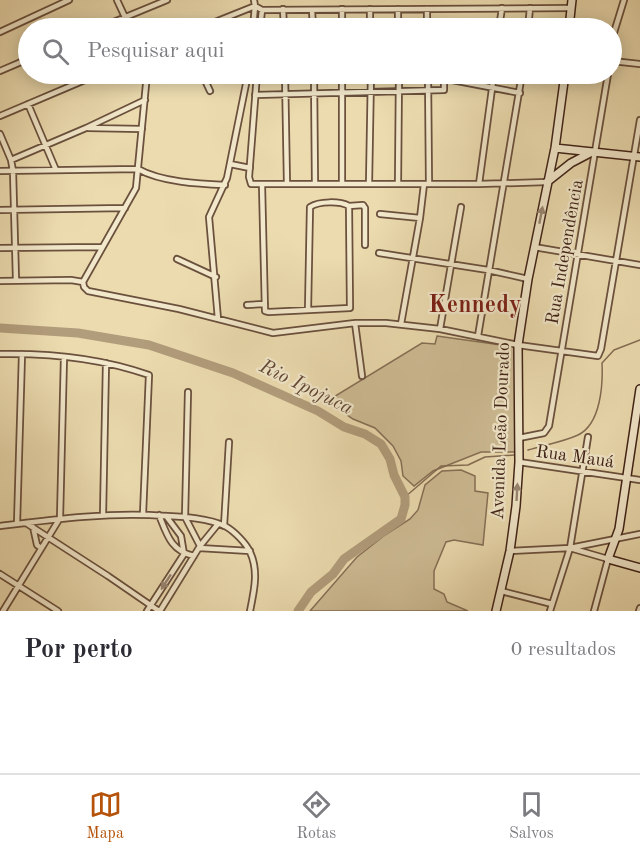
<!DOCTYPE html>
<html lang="pt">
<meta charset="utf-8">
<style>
:root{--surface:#fff;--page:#f2f2f3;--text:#2b2b33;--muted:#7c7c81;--line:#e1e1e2;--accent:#b45309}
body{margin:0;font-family:"Old Standard TT",serif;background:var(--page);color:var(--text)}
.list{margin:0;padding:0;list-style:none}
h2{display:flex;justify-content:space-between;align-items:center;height:78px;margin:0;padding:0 24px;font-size:26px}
h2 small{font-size:20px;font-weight:400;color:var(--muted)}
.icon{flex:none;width:33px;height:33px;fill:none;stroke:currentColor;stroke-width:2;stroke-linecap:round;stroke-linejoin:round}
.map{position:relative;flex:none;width:640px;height:611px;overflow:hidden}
.search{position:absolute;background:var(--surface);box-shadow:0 3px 15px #0003;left:18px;right:18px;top:18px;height:66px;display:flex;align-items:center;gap:15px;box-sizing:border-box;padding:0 21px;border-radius:33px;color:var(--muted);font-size:22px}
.sheet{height:162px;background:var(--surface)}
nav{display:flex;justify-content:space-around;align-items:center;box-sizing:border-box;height:84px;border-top:2px solid var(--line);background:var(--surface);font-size:16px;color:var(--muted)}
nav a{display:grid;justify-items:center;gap:3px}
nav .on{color:var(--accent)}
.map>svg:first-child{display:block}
</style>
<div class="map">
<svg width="640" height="611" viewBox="0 0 640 611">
<rect width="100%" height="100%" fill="#ebdbaf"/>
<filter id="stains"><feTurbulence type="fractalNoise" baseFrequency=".00333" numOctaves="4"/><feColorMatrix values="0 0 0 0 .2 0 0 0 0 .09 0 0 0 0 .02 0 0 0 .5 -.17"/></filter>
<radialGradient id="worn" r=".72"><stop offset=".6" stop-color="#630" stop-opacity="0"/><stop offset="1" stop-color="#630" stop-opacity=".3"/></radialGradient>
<path fill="#cebc95" stroke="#866f56" stroke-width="1.5" d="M437,336L516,347L515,452H481L433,471L414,486L403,476L401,461L393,446L375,428L353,419L327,401L422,343L435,344Z
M461,470L475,476V491L488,493L483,545L454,540L446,542L434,571V589L444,594L447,602L468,611H310L357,557L385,535L410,519L418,510L425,485L442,471Z"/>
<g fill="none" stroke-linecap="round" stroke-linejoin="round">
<path stroke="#836b53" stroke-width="1.5" d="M528,450C544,445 563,442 578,435C601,424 603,384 602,363L614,350L640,340
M405,497L441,466L468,465L485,457L514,455"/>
<path stroke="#b19c7b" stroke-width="9" d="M0,328L78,333L149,345L233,373L318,411L344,427L365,434L381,444L390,459L394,475L405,497V505L401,519L344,559L333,574L311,592L298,611"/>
<defs>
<path id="street" d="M117,0L130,28
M254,0L255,6L262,10L571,8
M283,9L284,28
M370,9V28
M398,9V28
M427,9V28
M312,10L313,28
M220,20L224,28
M99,28L167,0
M200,28L255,6L253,28
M260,28L262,10
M342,28V9
M499,28L502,8
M528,28L530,8
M0,32L69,0
M612,39L624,0
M612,61L640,64
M0,71L28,59
M202,74L210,91
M257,74L249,177L251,184H479
M285,74L287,184
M314,74L315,184
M342,74V184
M428,74L429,184
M494,74L479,184L547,182
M255,95L444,90V82L447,79L520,93
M28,104L56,170
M0,116L99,74
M88,128L142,129
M0,134L11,160L13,171L16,280
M11,160L86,128L145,100
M230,164L250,168
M0,171L138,169C161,182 199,184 225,185
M369,184L371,74
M398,184L399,74
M262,185L265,311L269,312L350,308L349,206C340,201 319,201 310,207L308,310
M349,206L363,205L365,208V245
M0,210L125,208
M380,214L420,218
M534,247L640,265
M0,248L102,247
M379,253L488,270L528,279
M177,259L216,277
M0,281L71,280L83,282
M83,282L84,287L88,291L179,309L273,333L355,323H386L440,329L518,345L598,356L601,349L640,120
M83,282L136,188L147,74
M247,305L265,304
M218,319L209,217L227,178L248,74
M355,323L362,376
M401,324L420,218L424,184
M440,329L461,207
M478,336L522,74
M0,354C50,353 101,358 149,375L143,514
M519,438L544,433L549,426L608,74
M519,462L640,480
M103,515L106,363
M159,515C167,535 171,551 194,556
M26,523L108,576L159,611
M17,524L22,354
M0,526C56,519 110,512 166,516C185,517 207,518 225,526C234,531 246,543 250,552C259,571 254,591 250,611
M224,526L229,442
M33,527L37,545L41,548
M200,546L218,524
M199,548L250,551
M570,548L608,559L594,611
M510,551L570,548L640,534
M0,574L58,611
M501,591L552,604
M3,611L60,518L64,357
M147,611L184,554L181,536L166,516
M160,611L200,546L185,517L188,392
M550,611L570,548L588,437
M639,611L640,608"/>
<path id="secondary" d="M569,28L572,0
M555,148L640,157
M547,182L571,163L592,152
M640,389L619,529L608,559L640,568
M496,611L510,551L516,506L519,462L518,345L528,279L555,148L565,74"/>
</defs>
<use href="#street" stroke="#6a503d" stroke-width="8"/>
<use href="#secondary" stroke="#3f2217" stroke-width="10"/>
<use href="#street" stroke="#f2e8cb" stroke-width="4.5"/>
<use href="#secondary" stroke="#f2e8cb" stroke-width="7"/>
</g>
<defs><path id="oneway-solid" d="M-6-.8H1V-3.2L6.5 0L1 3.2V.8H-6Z" transform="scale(1.5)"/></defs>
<g fill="#988571">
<use href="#oneway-solid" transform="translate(541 215) rotate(-79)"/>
<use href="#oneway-solid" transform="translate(517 492) rotate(-87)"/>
<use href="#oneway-solid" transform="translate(166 582) rotate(123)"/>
</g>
<g text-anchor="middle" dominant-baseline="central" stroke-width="4.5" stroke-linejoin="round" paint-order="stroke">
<g font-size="18" fill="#3f2217" stroke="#f2e8cb">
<text transform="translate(565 252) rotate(-80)">Rua Independência</text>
<text transform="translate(501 431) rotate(-88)">Avenida Leão Dourado</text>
<text transform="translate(575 457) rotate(8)">Rua Mauá</text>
</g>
<g font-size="20" font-style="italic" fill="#614735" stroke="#f2e8cb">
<text transform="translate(306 388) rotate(26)">Rio Ipojuca</text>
</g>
<g font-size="24" font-weight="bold" fill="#7a1f14" stroke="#f2e8cb">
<text x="475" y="306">Kennedy</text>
</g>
</g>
<rect width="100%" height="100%" filter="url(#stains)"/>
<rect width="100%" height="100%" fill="url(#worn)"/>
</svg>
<div class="search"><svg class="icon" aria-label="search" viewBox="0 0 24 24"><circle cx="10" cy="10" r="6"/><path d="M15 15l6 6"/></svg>Pesquisar aqui</div>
</div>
<section class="sheet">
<h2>Por perto<small>0 resultados</small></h2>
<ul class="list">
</ul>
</section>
<nav>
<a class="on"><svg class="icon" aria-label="map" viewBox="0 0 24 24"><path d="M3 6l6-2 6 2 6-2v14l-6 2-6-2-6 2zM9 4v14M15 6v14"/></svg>Mapa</a>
<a><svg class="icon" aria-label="directions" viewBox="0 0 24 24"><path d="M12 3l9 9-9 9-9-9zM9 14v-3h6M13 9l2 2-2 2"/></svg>Rotas</a>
<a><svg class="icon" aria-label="saved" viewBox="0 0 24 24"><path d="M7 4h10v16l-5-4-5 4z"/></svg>Salvos</a>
</nav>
